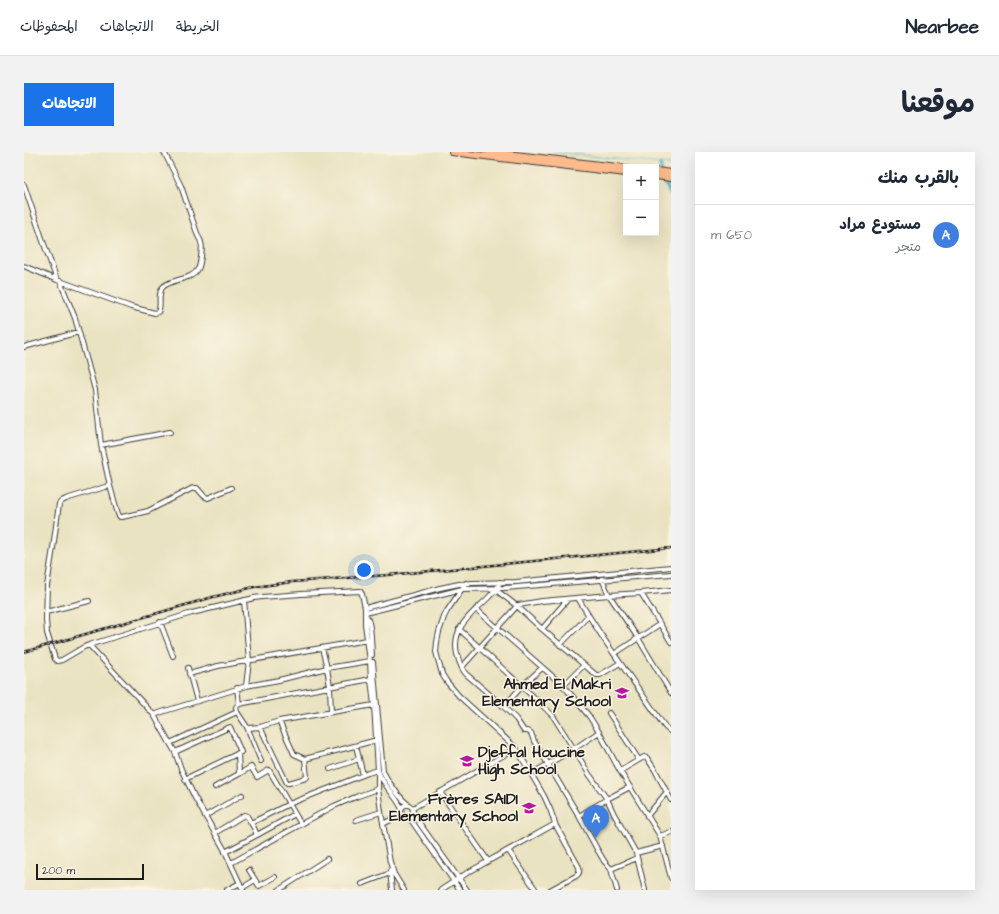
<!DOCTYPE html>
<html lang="ar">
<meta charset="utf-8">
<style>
:root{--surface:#fff;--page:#f2f2f3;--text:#1f2937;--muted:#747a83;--line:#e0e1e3;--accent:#1a73e8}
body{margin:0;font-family:"Architects Daughter","Playpen Sans Arabic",sans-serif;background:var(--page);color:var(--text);direction:rtl}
.controls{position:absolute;right:12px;top:12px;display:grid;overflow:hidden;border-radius:0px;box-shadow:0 4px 16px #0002}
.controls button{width:36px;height:36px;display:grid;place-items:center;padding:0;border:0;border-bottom:1px solid var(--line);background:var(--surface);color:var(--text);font:20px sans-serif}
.scale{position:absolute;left:12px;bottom:10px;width:108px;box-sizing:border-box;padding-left:4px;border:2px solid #1c1c1c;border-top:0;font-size:11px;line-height:14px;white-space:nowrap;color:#1c1c1c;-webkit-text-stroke:3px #fcf5e5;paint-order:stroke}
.you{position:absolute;left:340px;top:418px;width:14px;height:14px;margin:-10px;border:3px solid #fff;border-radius:50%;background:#1a73e8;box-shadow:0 0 0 6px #1a73e833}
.badge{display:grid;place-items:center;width:26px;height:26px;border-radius:50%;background:var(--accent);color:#fff;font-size:13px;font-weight:700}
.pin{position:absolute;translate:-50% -33px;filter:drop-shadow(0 1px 2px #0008)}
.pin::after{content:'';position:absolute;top:21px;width:14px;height:12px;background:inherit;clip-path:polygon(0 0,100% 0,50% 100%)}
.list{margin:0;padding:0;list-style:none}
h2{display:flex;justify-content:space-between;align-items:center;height:52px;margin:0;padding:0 16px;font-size:17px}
h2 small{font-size:13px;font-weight:400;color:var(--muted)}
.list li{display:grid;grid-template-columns:26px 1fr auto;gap:12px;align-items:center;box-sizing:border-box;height:60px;padding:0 16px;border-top:1px solid var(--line)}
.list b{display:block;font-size:15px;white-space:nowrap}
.list p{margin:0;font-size:13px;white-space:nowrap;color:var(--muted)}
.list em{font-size:13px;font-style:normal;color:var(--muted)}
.map{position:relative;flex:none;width:647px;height:738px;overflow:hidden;direction:ltr;border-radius:0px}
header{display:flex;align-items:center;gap:24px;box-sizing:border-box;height:56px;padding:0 20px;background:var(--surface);border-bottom:1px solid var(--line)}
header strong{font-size:19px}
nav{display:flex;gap:22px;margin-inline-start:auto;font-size:14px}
.intro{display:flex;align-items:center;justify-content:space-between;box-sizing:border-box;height:96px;padding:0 24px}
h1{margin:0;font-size:28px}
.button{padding:10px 18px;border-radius:0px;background:var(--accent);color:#fff;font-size:14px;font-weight:700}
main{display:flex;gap:24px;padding:0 24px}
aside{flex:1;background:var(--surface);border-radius:0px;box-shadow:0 4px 16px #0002}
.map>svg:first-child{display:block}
</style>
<header>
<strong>Nearbee</strong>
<nav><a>الخريطة</a><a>الاتجاهات</a><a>المحفوظات</a></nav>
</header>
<div class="intro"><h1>موقعنا</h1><a class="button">الاتجاهات</a></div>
<main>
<aside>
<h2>بالقرب منك<small></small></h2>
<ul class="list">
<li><span class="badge" style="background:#3f7fe0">A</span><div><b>مستودع مراد</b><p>متجر</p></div><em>650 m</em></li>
</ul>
</aside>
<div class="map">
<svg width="647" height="738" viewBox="0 0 647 738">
<rect width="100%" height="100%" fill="#fcf5e5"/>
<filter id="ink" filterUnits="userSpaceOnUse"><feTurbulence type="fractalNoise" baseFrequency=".025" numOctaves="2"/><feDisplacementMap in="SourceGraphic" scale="8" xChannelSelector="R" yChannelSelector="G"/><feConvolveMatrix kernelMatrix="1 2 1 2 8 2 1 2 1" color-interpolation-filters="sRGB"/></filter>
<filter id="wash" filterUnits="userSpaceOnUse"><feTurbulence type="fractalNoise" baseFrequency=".012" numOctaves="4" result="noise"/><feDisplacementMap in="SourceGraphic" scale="16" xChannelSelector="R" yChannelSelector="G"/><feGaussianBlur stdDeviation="0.9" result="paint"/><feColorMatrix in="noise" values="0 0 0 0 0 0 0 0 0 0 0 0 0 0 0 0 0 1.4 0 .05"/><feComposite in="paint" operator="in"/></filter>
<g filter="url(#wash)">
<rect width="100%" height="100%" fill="#eae3c2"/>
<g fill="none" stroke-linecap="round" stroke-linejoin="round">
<path stroke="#3dabbc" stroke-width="1" d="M529,0L647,13"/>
<path stroke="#3dabbc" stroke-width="4" d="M636,12L638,24L647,43"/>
</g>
</g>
<g filter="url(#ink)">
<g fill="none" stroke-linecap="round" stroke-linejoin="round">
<defs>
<path id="minor" d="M0,33L20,92L33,128L36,129L51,166L71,238L77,293L86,334L81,335L42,347L38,349L35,352L29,396L23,434L22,468L23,481L31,507L33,509L38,508L60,495L65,493L130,563L151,600L157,617L171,646L200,697L219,738
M0,114L33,128
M36,129L107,155L131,161L134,160C138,153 133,144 138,136C146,126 168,129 174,117C176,114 176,109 177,105C178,97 179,91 174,84L157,34L140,0
M0,195L55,180
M77,293L146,280
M86,334L94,362L96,365H98L124,359L169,336H173L180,344L184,346L207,336
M578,427L585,443L614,486L647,541
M476,430C474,437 469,440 465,445C448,462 427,475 433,502C435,509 437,517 442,522L480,555L492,567L500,579H504L507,581L510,589L555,664L573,697L580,709L587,717L593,738
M442,431L423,459L420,465L415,480L413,490L412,500L418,522L423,530L435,544L492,596L520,644L526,657L532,674L555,715C556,719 555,722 552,724L526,738
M472,438L493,454L518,477L572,523H576L596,511
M617,441L647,490
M554,446C580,491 612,532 641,575L647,580
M220,448L225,509L222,534
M341,456L416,436L435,432L449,431L492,430L647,415
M452,457L535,530L544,539L565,564L575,580L596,619L636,684L647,726
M22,460L65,449
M341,461L438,437L481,436L647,422
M342,464C348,472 347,493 348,503
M136,470L149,504
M435,477L514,549L529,564L550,597L565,622L583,647L590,662L612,701L621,738
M518,477L544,447
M65,493L168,461L230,446L238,445L277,442L336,439L338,442L341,456V472L346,509L347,527L350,553L354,618C358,633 372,643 378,657
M536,493L564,464
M298,496L303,516L306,535L307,560
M590,502L636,472
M349,510L359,619C363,628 376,647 385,653
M438,515L493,454L494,453L518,449L585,443L617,441L647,438
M164,516L173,549
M165,522L194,514L343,488
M539,534L560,513
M213,536L215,552
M480,555L498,534L518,516
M213,560L223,575L225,576L236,575L255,569L350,553
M585,561L615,608
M130,563L141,559L200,541L222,534L255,528L303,516L346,509
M223,575L237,609
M236,575L263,631H265L282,626L283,625L281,607L270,602L255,569
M146,591L213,560L212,555L215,552L347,527
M332,594L339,623
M151,600L206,575L217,600L161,627
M281,607L353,588
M306,617L335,607
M596,619L620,605L623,606L631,618L647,648
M215,622L227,615L233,625L245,618L271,662
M507,622L550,597L575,580
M191,635L215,622L214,601
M416,640L464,709
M377 659a6 6 0 1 1 12 0a6 6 0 1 1-12 0Z
M389,656L492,596
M389,661L391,665L443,738
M181,664L218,643
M555,664L583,647L606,635
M623,664L642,641
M383,665L387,668L436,738
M332,668L357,660
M359,672L378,662
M191,681L220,663L223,664L227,671
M233,683L271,662L277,672
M636,684L647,680
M484,698L512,738
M201,700L233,683L230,676L227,671L265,652L344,621L354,618V637L357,660L366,710L370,722L380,738
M612,701L639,694
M207,711L310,654L334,644L354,637
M587,717L613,706
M225,718L235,734L251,725
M366,719L368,738
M338,732L369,720
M218,736L231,728
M203,738L216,731
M255,738L303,707
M417,738L443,721L531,672"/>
<path id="primary" d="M428,0L602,21
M465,0L602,16
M632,19L647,21
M632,24L647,26"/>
</defs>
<use href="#minor" stroke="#3b3a35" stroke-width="6"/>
<use href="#primary" stroke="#3b3a35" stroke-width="8"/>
<use href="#minor" stroke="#fff" stroke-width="4"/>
<use href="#primary" stroke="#fcba8d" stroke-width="6"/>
<defs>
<path id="rail" d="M0,500L189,445L230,435L268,430L364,423L647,396"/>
</defs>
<use href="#rail" stroke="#1c1c1c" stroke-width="2.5"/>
<use href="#rail" stroke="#fcf5e5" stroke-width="1" stroke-dasharray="3" stroke-linecap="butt"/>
</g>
</g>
<defs>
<symbol id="school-bare" viewBox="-9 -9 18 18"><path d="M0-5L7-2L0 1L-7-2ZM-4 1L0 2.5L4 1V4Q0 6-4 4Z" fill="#b5179e" stroke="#fcf5e5" stroke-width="2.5" paint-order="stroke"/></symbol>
</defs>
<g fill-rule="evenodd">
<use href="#school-bare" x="588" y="531" width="20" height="20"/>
<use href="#school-bare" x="433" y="599" width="20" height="20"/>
<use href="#school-bare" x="495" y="646" width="20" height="20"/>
</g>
<g text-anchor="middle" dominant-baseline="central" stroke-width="3" stroke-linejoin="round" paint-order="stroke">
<g font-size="15" font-weight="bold" fill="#1c1c1c" stroke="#fcf5e5" text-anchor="end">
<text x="587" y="532">Ahmed El Makri<tspan x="587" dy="17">Elementary School</tspan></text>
<text x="454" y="600" text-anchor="start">Djeffal Houcine<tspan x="454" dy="17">High School</tspan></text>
<text x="494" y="647">Frères SAIDI<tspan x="494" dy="17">Elementary School</tspan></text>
</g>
</g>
</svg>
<div class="controls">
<button>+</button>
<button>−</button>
</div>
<div class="scale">200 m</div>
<div class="you"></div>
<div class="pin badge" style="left:572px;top:686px;background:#3f7fe0">A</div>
</div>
</main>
